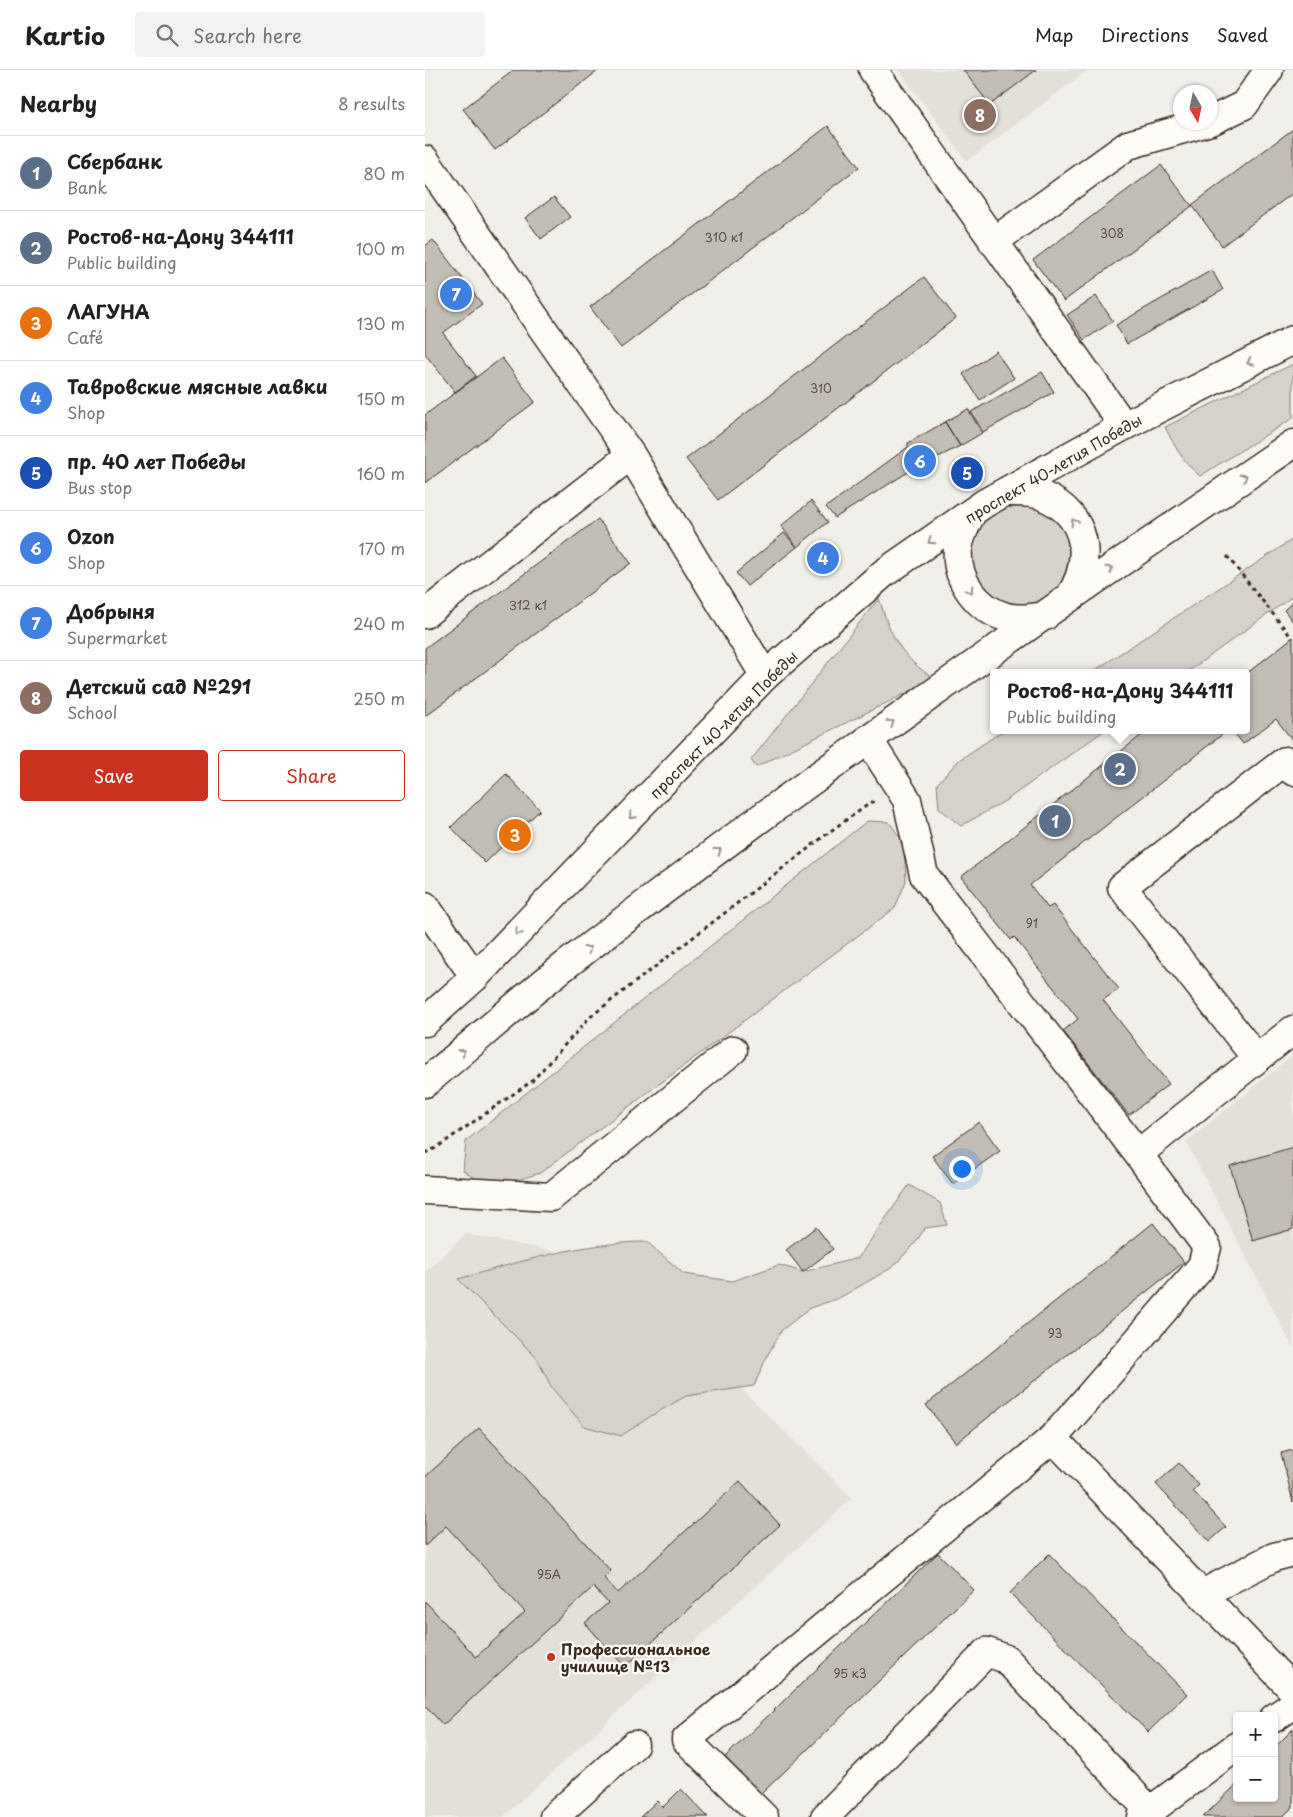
<!DOCTYPE html>
<meta charset="utf-8">
<style>
:root{--surface:#fff;--page:#f2f2f2;--text:#202124;--muted:#757577;--line:#e0e0e0;--accent:#c8321e}
body{margin:0;font-family:"Playpen Sans",sans-serif;background:var(--page);color:var(--text)}
.controls{position:absolute;right:15px;bottom:15px;display:grid;overflow:hidden;border-radius:5px;box-shadow:0 1px 4px #0004}
.controls button{width:45px;height:45px;display:grid;place-items:center;padding:0;border:0;border-bottom:1px solid var(--line);background:var(--surface);color:var(--text);font:25px sans-serif}
.compass{position:absolute;left:748px;top:15px;width:45px;height:45px;border-radius:50%;background:var(--surface);box-shadow:0 1px 4px #0004;rotate:171deg}
.you{position:absolute;left:536px;top:1098px;width:18px;height:18px;margin:-12px;border:4px solid #fff;border-radius:50%;background:#1a73e8;box-shadow:0 0 0 8px #1a73e833}
.badge{display:grid;place-items:center;width:32px;height:32px;border-radius:50%;background:var(--accent);color:#fff;font-size:16px;font-weight:700}
.pin{position:absolute;translate:-50% -50%;border:2px solid #fff;box-shadow:0 1px 5px #0006}
.popup{position:absolute;left:565px;top:599px;width:260px;height:65px;box-sizing:border-box;display:grid;place-content:center;border-radius:5px;background:var(--surface);filter:drop-shadow(0 1px 4px #0005);font-size:16px;white-space:nowrap;color:var(--muted)}
.popup b{font-size:19px;color:var(--text)}
.popup::after{content:'';position:absolute;left:50%;top:100%;margin-left:-10px;border:10px solid transparent;border-top-color:var(--surface)}
.list{margin:0;padding:0;list-style:none}
h2{display:flex;justify-content:space-between;align-items:center;height:65px;margin:0;padding:0 20px;font-size:21px}
h2 small{font-size:16px;font-weight:400;color:var(--muted)}
.list li{display:grid;grid-template-columns:32px 1fr auto;gap:15px;align-items:center;box-sizing:border-box;height:75px;padding:0 20px;border-top:1px solid var(--line)}
.list b{display:block;font-size:19px;white-space:nowrap}
.list p{margin:0;font-size:16px;white-space:nowrap;color:var(--muted)}
.list em{font-size:16px;font-style:normal;color:var(--muted)}
.actions{display:flex;gap:10px;padding:15px 20px}
.actions a{flex:1;padding:11px 0;border:1px solid var(--accent);border-radius:5px;text-align:center;font-size:18px;color:var(--accent)}
.actions .main{background:var(--accent);color:#fff}
.icon{flex:none;width:28px;height:28px;fill:none;stroke:currentColor;stroke-width:2;stroke-linecap:round;stroke-linejoin:round}
.map{position:relative;flex:none;width:868px;height:1747px;overflow:hidden}
header{display:flex;align-items:center;gap:30px;box-sizing:border-box;height:70px;padding:0 25px;background:var(--surface);border-bottom:1px solid var(--line)}
header strong{font-size:24px}
nav{display:flex;gap:28px;margin-inline-start:auto;font-size:18px}
.search{width:350px;height:45px;background:var(--page);display:flex;align-items:center;gap:12px;box-sizing:border-box;padding:0 18px;border-radius:5px;color:var(--muted);font-size:19px}
main{display:flex}
aside{flex:1;background:var(--surface)}
.map>svg:first-child{display:block}
</style>
<header>
<strong>Kartio</strong>
<div class="search"><svg class="icon" aria-label="search" viewBox="0 0 24 24"><circle cx="10" cy="10" r="6"/><path d="M15 15l6 6"/></svg>Search here</div>
<nav><a>Map</a><a>Directions</a><a>Saved</a></nav>
</header>
<main>
<aside>
<h2>Nearby<small>8 results</small></h2>
<ul class="list">
<li><span class="badge" style="background:#5c6f8a">1</span><div><b>Сбербанк</b><p>Bank</p></div><em>80 m</em></li>
<li><span class="badge" style="background:#5c6f8a">2</span><div><b>Ростов-на-Дону 344111</b><p>Public building</p></div><em>100 m</em></li>
<li><span class="badge" style="background:#e8710a">3</span><div><b>ЛАГУНА</b><p>Café</p></div><em>130 m</em></li>
<li><span class="badge" style="background:#3f7fe0">4</span><div><b>Тавровские мясные лавки</b><p>Shop</p></div><em>150 m</em></li>
<li><span class="badge" style="background:#1a4fb4">5</span><div><b>пр. 40 лет Победы</b><p>Bus stop</p></div><em>160 m</em></li>
<li><span class="badge" style="background:#3f7fe0">6</span><div><b>Ozon</b><p>Shop</p></div><em>170 m</em></li>
<li><span class="badge" style="background:#3f7fe0">7</span><div><b>Добрыня</b><p>Supermarket</p></div><em>240 m</em></li>
<li><span class="badge" style="background:#8d6e63">8</span><div><b>Детский сад №291</b><p>School</p></div><em>250 m</em></li>
</ul>
<div class="actions"><a class="main">Save</a><a>Share</a></div>
</aside>
<div class="map">
<svg width="868" height="1747" viewBox="0 0 868 1747">
<rect width="100%" height="100%" fill="#f1efea"/>
<filter id="ink" filterUnits="userSpaceOnUse"><feTurbulence type="fractalNoise" baseFrequency=".02" numOctaves="2"/><feDisplacementMap in="SourceGraphic" scale="10" xChannelSelector="R" yChannelSelector="G"/><feConvolveMatrix kernelMatrix="1 2 1 2 8 2 1 2 1" color-interpolation-filters="sRGB"/></filter>
<g filter="url(#ink)">
<path fill="#e3e0da" d="M473,0H663L542,91Z
M868,985V1278L761,1072Z
M41,1164L195,1194L276,1279L427,1428L78,1747H0V1202Z"/>
<path fill="#d7d2cc" stroke="#897e75" d="M868,294V348L775,406C758,392 750,377 740,357Z
M578,433L620,436L647,469L641,513L617,533L593,537L570,531L545,501L548,458Z
M868,469V526L761,603H666Z
M454,528C465,565 476,588 510,609L331,697L326,690Z
M579,660H680L580,731L536,756L514,738L512,714L534,690Z
M442,751L464,752L479,773L481,811L470,838L115,1103C85,1112 65,1123 38,1100L41,1071Z
M484,1115L515,1133L522,1155L500,1158L491,1172L468,1197L414,1228L385,1238L357,1260L343,1284L329,1316L261,1326L226,1346L196,1366L159,1356L127,1318L111,1287L33,1209C95,1192 157,1172 222,1172L259,1204L307,1211L354,1195L378,1202L433,1188Z"/>
<path fill="#c1bcb4" stroke="#3b2a1e" d="M89,0H174L70,80L38,39Z
M538,0H611L565,35Z
M403,56L434,97L196,278L165,237Z
M868,59V123L797,176L767,135Z
M736,95L767,136L639,231L608,190Z
M129,127L145,147L116,169L100,148Z
M8,170L57,234L18,263L51,306L30,322L0,284V176Z
M787,200L798,220L702,274L691,255Z
M499,207L531,248L293,430L261,389Z
M671,226L688,251L659,270L642,245Z
M571,281L589,308L555,330L538,304Z
M77,288L110,332L0,413V345Z
M617,302L629,322L558,362L546,342Z
M543,339L557,363L535,376L520,352Z
M520,352L535,376L480,404L410,448L401,437L483,377V373Z
M386,431L403,452L372,477L356,456Z
M173,449L206,493L0,646V578Z
M359,463L372,477L322,516L311,503Z
M868,532V552L859,540Z
M868,567V671L851,649L818,674L807,660H821V604Z
M723,660H803L605,815L623,838L628,835L694,919L678,930L744,1014L704,1045L638,961L653,949L589,867L586,870L536,807Z
M81,704L115,740L60,793L26,757Z
M554,1052L575,1081L528,1114L507,1086Z
M868,1077V1159L828,1171L805,1096Z
M728,1153L759,1192L531,1373L501,1335Z
M391,1157L408,1179L378,1202L361,1180Z
M54,1358L186,1501L179,1508L193,1523L315,1411L355,1455L200,1597L160,1553L183,1533L168,1517L18,1655L0,1635V1531L51,1587L100,1542L21,1456L0,1476V1407Z
M868,1380V1432L856,1383Z
M754,1393L774,1415L768,1421L801,1457L784,1472L731,1414Z
M513,1483L549,1520L336,1724L300,1687Z
M624,1484L762,1624L723,1662L585,1523Z
M868,1659V1737L857,1747H778L812,1714V1728H849V1678Z
M256,1719L283,1747H215L232,1731L238,1737Z"/>
<g fill="none" stroke-linecap="round" stroke-linejoin="round">
<defs>
<path id="minor" d="M448,0L699,356
M786,51L819,35L844,0
M0,90L206,385L340,606
M568,172L703,75L782,52
M0,544L206,385
M0,836L50,907
M832,989L697,817L860,691L868,701
M713,1084L868,960
M0,1120L126,1127L308,980
M628,1368L868,1620
M777,1524L849,1487L868,1482
M849,1648L868,1635
M129,1747L209,1675
M339,1747L261,1670L628,1368L777,1196L782,1177L713,1084L499,805L482,730L443,669
M400,1747L562,1582L581,1589L724,1740
M717,1747L812,1676"/>
<path id="major" d="M580,422C592,422 608,421 618,426C663,445 669,490 644,528
M547,442C542,453 534,467 533,479C530,509 552,539 581,547C592,550 608,548 620,546
M0,952L50,907L340,606L459,503L560,433L699,356L868,270
M0,1013C46,975 90,935 137,898C374,714 620,543 868,374"/>
</defs>
<use href="#minor" stroke="#3b2a1e" stroke-width="31"/>
<use href="#major" stroke="#3b2a1e" stroke-width="31"/>
<path stroke="#3b2a1e" stroke-width="3" stroke-dasharray="4 4" stroke-linecap="butt" d="M802,486L867,568
M0,1083L11,1078L107,1011L165,947L411,757L450,730"/>
<use href="#minor" stroke="#fdfcf7" stroke-width="28"/>
<use href="#major" stroke="#fdfcf7" stroke-width="28"/>
</g>
<defs><path id="oneway-chevron" d="M-2-3.5L2.5 0L-2 3.5" fill="none" stroke-width="1.6" stroke-linecap="round" stroke-linejoin="round" transform="scale(1.25)"/></defs>
<g stroke="#9c938a">
<use href="#oneway-chevron" transform="translate(825 292) rotate(153)"/>
<use href="#oneway-chevron" transform="translate(819 407) rotate(-34)"/>
<use href="#oneway-chevron" transform="translate(649 452) rotate(-121)"/>
<use href="#oneway-chevron" transform="translate(506 471) rotate(145)"/>
<use href="#oneway-chevron" transform="translate(685 499) rotate(-34)"/>
<use href="#oneway-chevron" transform="translate(545 520) rotate(56)"/>
<use href="#oneway-chevron" transform="translate(466 653) rotate(-35)"/>
<use href="#oneway-chevron" transform="translate(207 746) rotate(134)"/>
<use href="#oneway-chevron" transform="translate(293 781) rotate(-37)"/>
<use href="#oneway-chevron" transform="translate(93 862) rotate(134)"/>
<use href="#oneway-chevron" transform="translate(163 879) rotate(-37)"/>
<use href="#oneway-chevron" transform="translate(37 982) rotate(-40)"/>
</g>
</g>
<circle fill="#c8321e" stroke="#fdfcf7" stroke-width="2" cx="126" cy="1587" r="5"/>
<g text-anchor="middle" dominant-baseline="central" stroke-width="4.5" stroke-linejoin="round" paint-order="stroke">
<g font-size="12" fill="#5c4e44">
<text x="687" y="163">308</text>
<text x="299" y="167">310 к1</text>
<text x="396" y="318">310</text>
<text x="103" y="535">312 к1</text>
<text x="607" y="853">91</text>
<text x="630" y="1263">93</text>
<text x="124" y="1504">95А</text>
<text x="425" y="1603">95 к3</text>
</g>
<g font-size="15" fill="#3b2a1e" stroke="#fdfcf7">
<text transform="translate(628 398) rotate(-30)">проспект 40-летия Победы</text>
<text transform="translate(298 654) rotate(-45)">проспект 40-летия Победы</text>
</g>
<g font-size="15" font-weight="bold" fill="#3b2a1e" stroke="#fdfcf7" text-anchor="start">
<text x="136" y="1578">Профессиональное<tspan x="136" dy="17">училище №13</tspan></text>
</g>
</g>
</svg>
<div class="controls">
<button>+</button>
<button>−</button>
</div>
<svg class="compass" viewBox="-18 -18 36 36"><path d="M0-13l5 13h-10z" fill="#e53935"/><path d="M0 13l5-13h-10z" fill="#757577"/></svg>
<div class="you"></div>
<div class="pin badge" style="left:630px;top:751px;background:#5c6f8a">1</div>
<div class="pin badge" style="left:695px;top:699px;background:#5c6f8a">2</div>
<div class="popup"><b>Ростов-на-Дону 344111</b>Public building</div>
<div class="pin badge" style="left:90px;top:765px;background:#e8710a">3</div>
<div class="pin badge" style="left:398px;top:488px;background:#3f7fe0">4</div>
<div class="pin badge" style="left:542px;top:403px;background:#1a4fb4">5</div>
<div class="pin badge" style="left:495px;top:391px;background:#3f7fe0">6</div>
<div class="pin badge" style="left:31px;top:224px;background:#3f7fe0">7</div>
<div class="pin badge" style="left:555px;top:45px;background:#8d6e63">8</div>
</div>
</main>
